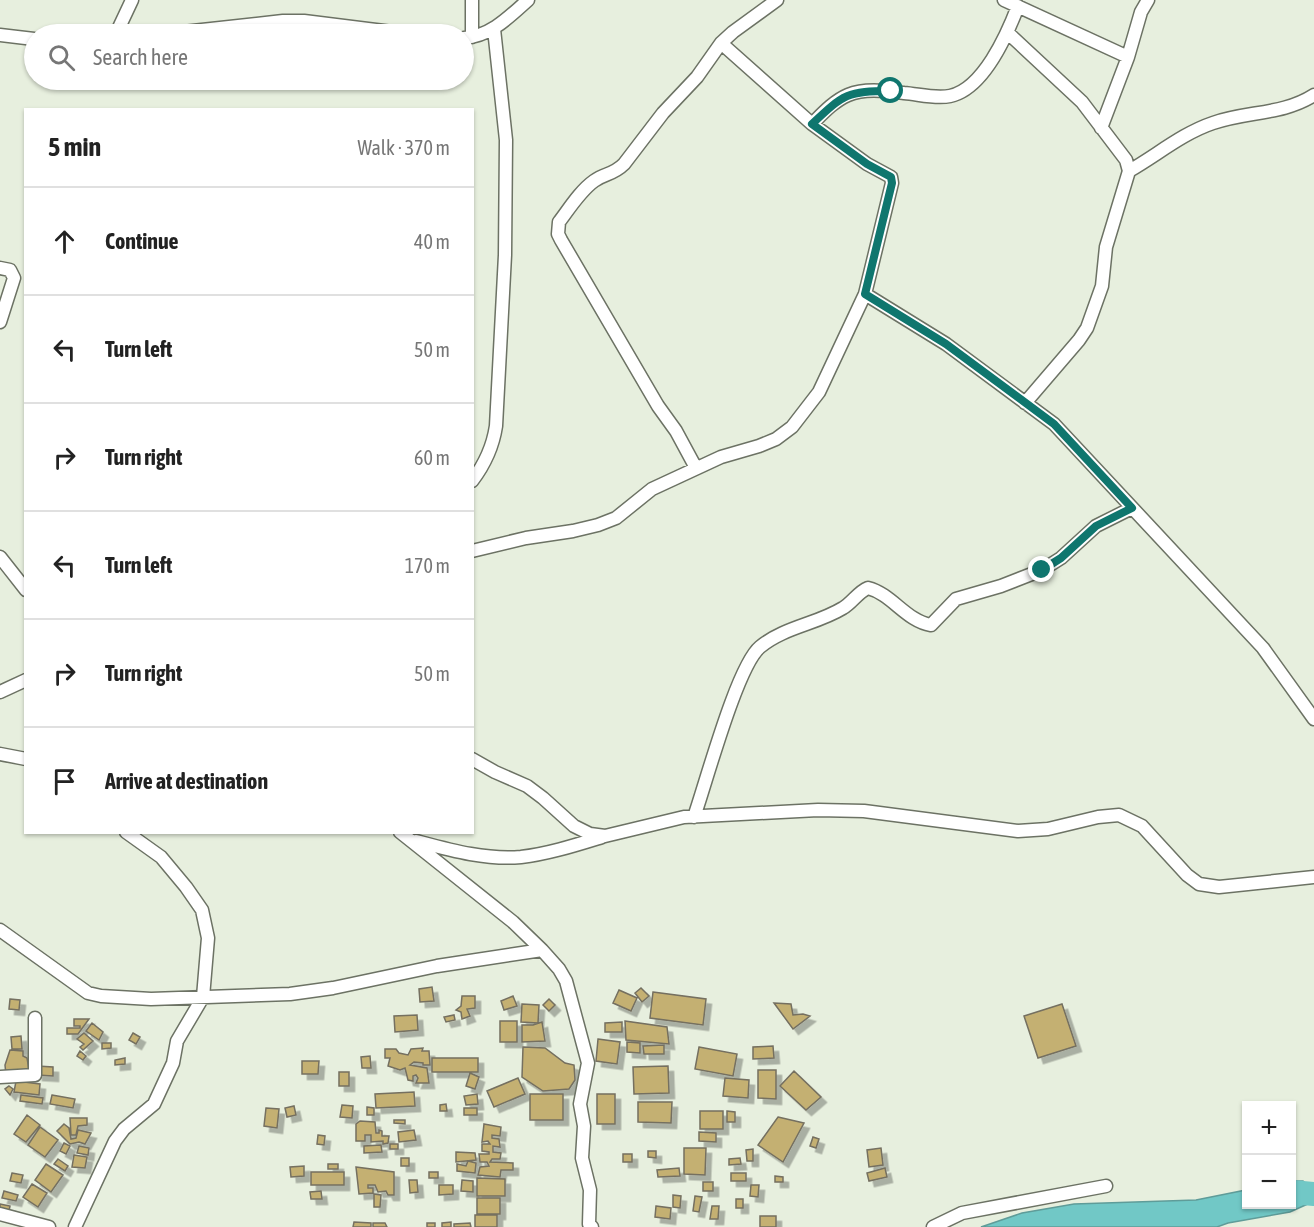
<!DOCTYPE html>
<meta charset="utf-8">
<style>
:root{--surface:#fff;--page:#f6f6f6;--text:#222;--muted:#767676;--line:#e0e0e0}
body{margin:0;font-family:"Asap Condensed",sans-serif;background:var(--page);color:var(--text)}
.controls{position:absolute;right:18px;bottom:18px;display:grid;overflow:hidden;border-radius:0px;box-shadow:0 2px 4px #0004}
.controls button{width:54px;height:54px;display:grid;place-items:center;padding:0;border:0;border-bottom:2px solid var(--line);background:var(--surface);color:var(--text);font:30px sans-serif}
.stop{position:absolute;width:18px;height:18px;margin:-14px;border:4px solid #0f766e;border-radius:50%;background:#fff}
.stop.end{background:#0f766e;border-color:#fff;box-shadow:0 2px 6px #0008}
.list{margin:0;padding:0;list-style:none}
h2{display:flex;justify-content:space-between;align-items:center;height:78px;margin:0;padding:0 24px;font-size:26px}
h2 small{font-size:20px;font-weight:400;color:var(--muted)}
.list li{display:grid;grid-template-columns:39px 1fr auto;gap:18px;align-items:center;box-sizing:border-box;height:108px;padding:0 24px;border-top:2px solid var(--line)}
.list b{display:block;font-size:22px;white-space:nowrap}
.list em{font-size:20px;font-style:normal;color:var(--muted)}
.icon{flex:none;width:33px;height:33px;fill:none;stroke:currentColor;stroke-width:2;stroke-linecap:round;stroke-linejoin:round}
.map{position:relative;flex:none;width:1314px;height:1227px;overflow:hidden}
.search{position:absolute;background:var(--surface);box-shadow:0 2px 4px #0004;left:24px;top:24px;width:450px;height:66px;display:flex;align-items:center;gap:15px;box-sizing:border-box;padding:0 21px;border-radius:33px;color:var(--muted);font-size:22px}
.panel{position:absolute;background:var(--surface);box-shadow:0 2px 4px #0004;left:24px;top:108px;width:450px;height:726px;border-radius:0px}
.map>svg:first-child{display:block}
</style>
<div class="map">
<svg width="1314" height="1227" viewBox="0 0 1314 1227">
<defs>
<filter id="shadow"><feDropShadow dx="5.5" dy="5.5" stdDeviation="0" flood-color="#0004"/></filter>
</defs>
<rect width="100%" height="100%" fill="#e7efde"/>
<path fill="#71c8c6" stroke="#5f9c99" stroke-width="1.5" d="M1292,1181H1303L1308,1186L1310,1203L1290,1212L1228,1223L1217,1227H981L1022,1213L1074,1204L1196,1200L1246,1190V1204H1292Z"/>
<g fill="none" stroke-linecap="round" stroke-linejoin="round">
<path stroke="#71c8c6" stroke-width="24" d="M1292,1192L1314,1194"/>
</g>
<path fill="#c4b072" stroke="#746f60" stroke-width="1.5" filter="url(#shadow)" d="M432,987L434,1001L420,1002L419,989Z
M641,988L649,996L642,1002L635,993Z
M619,990L637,998L631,1011L613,1003Z
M653,992L706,999L703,1025L650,1018Z
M462,996H475V1008L467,1009L470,1016L462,1019L461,1012L456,1010L461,1006Z
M513,996L517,1006L504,1010L501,1001Z
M10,999L20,1000L19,1010L9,1009Z
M549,999L555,1005L549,1011L543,1005Z
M774,1003L791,1004L793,1015L803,1014L810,1016L793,1029Z
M522,1004L539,1005L538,1023L521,1022Z
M1062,1004L1076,1046L1038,1058L1024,1016Z
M417,1015L418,1030L395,1032L394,1016Z
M454,1015L455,1020L446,1022L444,1017Z
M74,1019H89L78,1034H67V1028H80V1026H74Z
M500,1021H517V1042H500Z
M625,1021L667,1027L669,1044L626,1040Z
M542,1022L545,1041L522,1042V1025H533Z
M622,1022V1032H605V1023Z
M92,1023L103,1032L99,1040L86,1031Z
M84,1033L93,1041L83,1050L80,1047L84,1044L77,1039Z
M133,1033L140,1037L136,1044L129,1040Z
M21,1036L22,1049H12L11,1037Z
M598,1039L620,1042L617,1064L596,1061Z
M627,1042L640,1043V1053L627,1052Z
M102,1043H111V1048L102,1049Z
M664,1045V1054H644L643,1046Z
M773,1046L774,1058L753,1059V1047Z
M523,1047L545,1048L565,1063L574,1065L575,1080L569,1089L543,1091L522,1077Z
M699,1047L737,1054L733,1076L695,1069Z
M423,1048L422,1051H429L430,1065H423V1063L414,1062L410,1065L427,1068L429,1083H416L418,1078L416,1075L413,1076V1081L408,1080L405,1068L400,1070L388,1066L390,1058H385V1049H396L399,1053L408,1055L411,1049Z
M10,1050L23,1051V1056L27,1058L30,1076L6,1075L5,1065Z
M80,1051L86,1056L83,1060L77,1056Z
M370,1056L371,1068H362L361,1057Z
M125,1058V1064L115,1065V1060Z
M432,1058H478V1072H432Z
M302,1061H319L318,1074H302Z
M37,1066L53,1067V1076L37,1075Z
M668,1066L669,1093L634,1094L633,1067Z
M758,1070H776V1099L758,1098Z
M794,1071L821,1097L806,1110L780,1086Z
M339,1072H349V1086H339Z
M470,1073L479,1077L475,1089L466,1086Z
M518,1078L525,1094L494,1107L487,1091Z
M725,1078L749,1080L748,1098L723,1096Z
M16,1081L40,1084L39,1095L14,1092Z
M9,1086L13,1089L10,1095L5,1089Z
M414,1092L415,1106L376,1108L375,1094Z
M477,1094L478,1104L466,1105L464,1096Z
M530,1094H563V1120H530Z
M597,1094H615V1124H597Z
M21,1095L43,1098L42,1104L20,1101Z
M52,1095L75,1099L73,1108L50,1104Z
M638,1102H672L671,1123L638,1122Z
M446,1104L447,1111H440V1105Z
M342,1105L353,1106L352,1118L340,1117Z
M294,1106L296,1115L287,1117L285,1108Z
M367,1107L374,1108V1115H367Z
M266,1108L279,1109L277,1128L264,1126Z
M464,1108H477V1115H464Z
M700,1111H723V1129H700Z
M727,1111L735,1112V1122H727Z
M27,1115L40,1125L26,1142L14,1134Z
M778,1117L804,1123L783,1162L758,1145Z
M70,1118H87V1125L78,1126L76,1135H71Z
M394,1120H405V1124L394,1123Z
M360,1121L375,1122L376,1133H379V1130L382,1131V1136H389L388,1143L383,1144V1141L371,1142V1135H365V1141H356V1124Z
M64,1124L69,1128L71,1139L76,1138L78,1130L91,1133L85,1144L79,1142L70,1144L57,1131Z
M484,1124L501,1127L500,1136L492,1135V1138L499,1139L500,1147L493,1146V1152L501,1153L500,1159H492L490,1162L513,1163V1170H501L500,1177L478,1175L480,1167L489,1166L487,1162H480L479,1154H489V1152L482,1151V1144H490L488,1141L482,1142Z
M40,1127L58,1140L45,1157L28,1145Z
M414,1130L416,1140L399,1142L398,1132Z
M699,1132L716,1133V1142L699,1141Z
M318,1135L325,1136L324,1145L317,1144Z
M813,1137L819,1139L816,1148L810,1146Z
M64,1143L70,1146L66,1154L60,1151Z
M390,1144H398V1149H390Z
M381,1145L382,1152L364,1153V1146Z
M79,1146L89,1148L88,1155L77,1153Z
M684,1148H706L705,1175L684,1174Z
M881,1148L883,1165L869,1167L867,1150Z
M753,1149V1161H747L746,1150Z
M648,1151H656V1158L648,1157Z
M456,1152L475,1153L476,1160L456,1162Z
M623,1154H632V1162H623Z
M74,1155L87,1157L85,1168L72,1167Z
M401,1158H409V1166H401Z
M740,1158L741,1164L729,1165V1159Z
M58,1159L68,1166L65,1171L54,1164Z
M468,1161L476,1163L475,1173L457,1171V1164L466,1166Z
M46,1164L63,1175L51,1192L35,1180Z
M328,1164H338V1169H328Z
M304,1166V1176L291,1177L290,1167Z
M356,1167L394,1172V1195H388L386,1191L378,1192L375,1185H368V1188H373V1193L359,1194Z
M679,1168L680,1176L658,1177L657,1170Z
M885,1168L887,1177L869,1181L867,1173Z
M311,1172H344V1185H311Z
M429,1172H438V1178H429Z
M12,1173L23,1175L21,1183L10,1181Z
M731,1173H746V1181H731Z
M775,1176L783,1177V1182H775Z
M477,1178L505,1179V1196H477Z
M409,1180H417L418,1192L410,1193Z
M462,1180L473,1181V1192L461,1191Z
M703,1182H713V1191H703Z
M32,1184L47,1193L38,1207L23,1197Z
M439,1185H453V1194L439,1195Z
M751,1185H759L758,1197L750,1196Z
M4,1191L18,1195L16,1201L2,1198Z
M321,1191L322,1199H311L310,1192Z
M374,1194L381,1195L380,1207H374Z
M673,1195L681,1196L680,1208L673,1207Z
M695,1196L702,1197L699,1212L693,1211Z
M477,1198H500V1214H477Z
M736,1199H743V1208H736Z
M0,1204L10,1206L9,1211L0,1209Z
M656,1206L671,1208L670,1219L655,1217Z
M712,1206H719L718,1219H710Z
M475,1215H497V1227H475Z
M760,1216H776V1227H760Z
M354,1222L371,1223V1227H353Z
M451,1222V1227H442V1223Z
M373,1223H385L387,1227H373Z
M427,1223H435V1227H427Z
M470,1223L471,1227H454V1224Z"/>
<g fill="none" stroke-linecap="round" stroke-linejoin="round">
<defs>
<path id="street" d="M1004,0L1128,57
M1008,33L1082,102L1126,160L1129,171L1106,247L1102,286L1087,328L1079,340L1025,403
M116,34L132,0
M165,34L283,21H304L408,34
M0,35L34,39
M472,37V0
M464,38C491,36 509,17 528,0
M812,124C823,113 834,101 848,95C865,88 886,91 904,93C918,94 935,99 950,96C983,89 1007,35 1018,6
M1101,128L1128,57L1141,12L1148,0
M1129,171C1157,155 1183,133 1213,123C1247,111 1283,115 1314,95
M0,268L10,270L14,278L0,322
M865,294L946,344L1054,424L1263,648L1314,719
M696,468L676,431L658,406L561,240L558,234L559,222C569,209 580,191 594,181C605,173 613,175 624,164L663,113L697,77L721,43L733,32L777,0
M472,481C485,464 493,446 496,426L505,255L506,140L494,29
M472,551L526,538L573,531L598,525L616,518L652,489L721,457L759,446L776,439L792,427L819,392L865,294L892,183L891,177L867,164L812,124L721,43
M0,557L26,590
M0,692L26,680
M0,754L26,759
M472,759L495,772L527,786L543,798L574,826L590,834L605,836L684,817L818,810L864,811L1018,831L1048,829L1098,817L1119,815L1142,826L1187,875L1199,884L1219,887L1314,877
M694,817C706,783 737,666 760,647C784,627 817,624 843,608C852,603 858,592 868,588C892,594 906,621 931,625L956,599L1001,586L1042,570L1061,558L1096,526L1132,508
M400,832L513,922L542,950L559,969L566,981L588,1063L580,1104L584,1126L582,1158L590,1190L589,1224L592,1227
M416,841C450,850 485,860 521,857C548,854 576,845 602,837
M0,930L88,993L101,996L151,999L290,994L333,988L437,966L542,950
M0,1077L35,1075V1018
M0,1214L49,1227
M75,1227L115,1141L124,1129L154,1104L173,1063L177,1041L203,997L208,938L202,910L186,887L161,857L126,832
M933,1227L962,1213L1106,1186"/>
</defs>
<use href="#street" stroke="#6c7264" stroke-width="15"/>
<use href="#street" stroke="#fff" stroke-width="12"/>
</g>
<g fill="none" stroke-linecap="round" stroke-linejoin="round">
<path stroke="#0f766e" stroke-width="8" d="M891,91C847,91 844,94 812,124L867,164L891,177L892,183L865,294L946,344L1054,424L1132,508L1096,526L1061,558L1042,570"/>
</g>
</svg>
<div class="controls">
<button>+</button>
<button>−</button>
</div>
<div class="stop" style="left:891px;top:91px"></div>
<div class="stop end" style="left:1042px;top:570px"></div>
<div class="search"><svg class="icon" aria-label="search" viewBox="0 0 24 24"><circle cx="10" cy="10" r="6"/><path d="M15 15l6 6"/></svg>Search here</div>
<section class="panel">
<h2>5 min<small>Walk · 370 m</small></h2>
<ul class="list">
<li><svg class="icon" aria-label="ahead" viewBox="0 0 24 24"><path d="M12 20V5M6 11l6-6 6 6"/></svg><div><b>Continue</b></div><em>40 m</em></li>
<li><svg class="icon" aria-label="left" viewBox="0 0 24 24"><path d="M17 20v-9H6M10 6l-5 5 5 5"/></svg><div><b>Turn left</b></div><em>50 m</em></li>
<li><svg class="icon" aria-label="right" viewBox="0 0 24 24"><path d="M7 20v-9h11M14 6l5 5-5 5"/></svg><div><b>Turn right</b></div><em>60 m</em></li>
<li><svg class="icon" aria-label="left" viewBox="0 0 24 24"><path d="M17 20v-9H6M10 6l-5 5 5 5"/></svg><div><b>Turn left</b></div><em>170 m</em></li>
<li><svg class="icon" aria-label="right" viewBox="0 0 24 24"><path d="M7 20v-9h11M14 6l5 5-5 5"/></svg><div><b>Turn right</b></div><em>50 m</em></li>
<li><svg class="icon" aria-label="arrive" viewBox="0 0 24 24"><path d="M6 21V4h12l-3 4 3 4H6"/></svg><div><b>Arrive at destination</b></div></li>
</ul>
</section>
</div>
